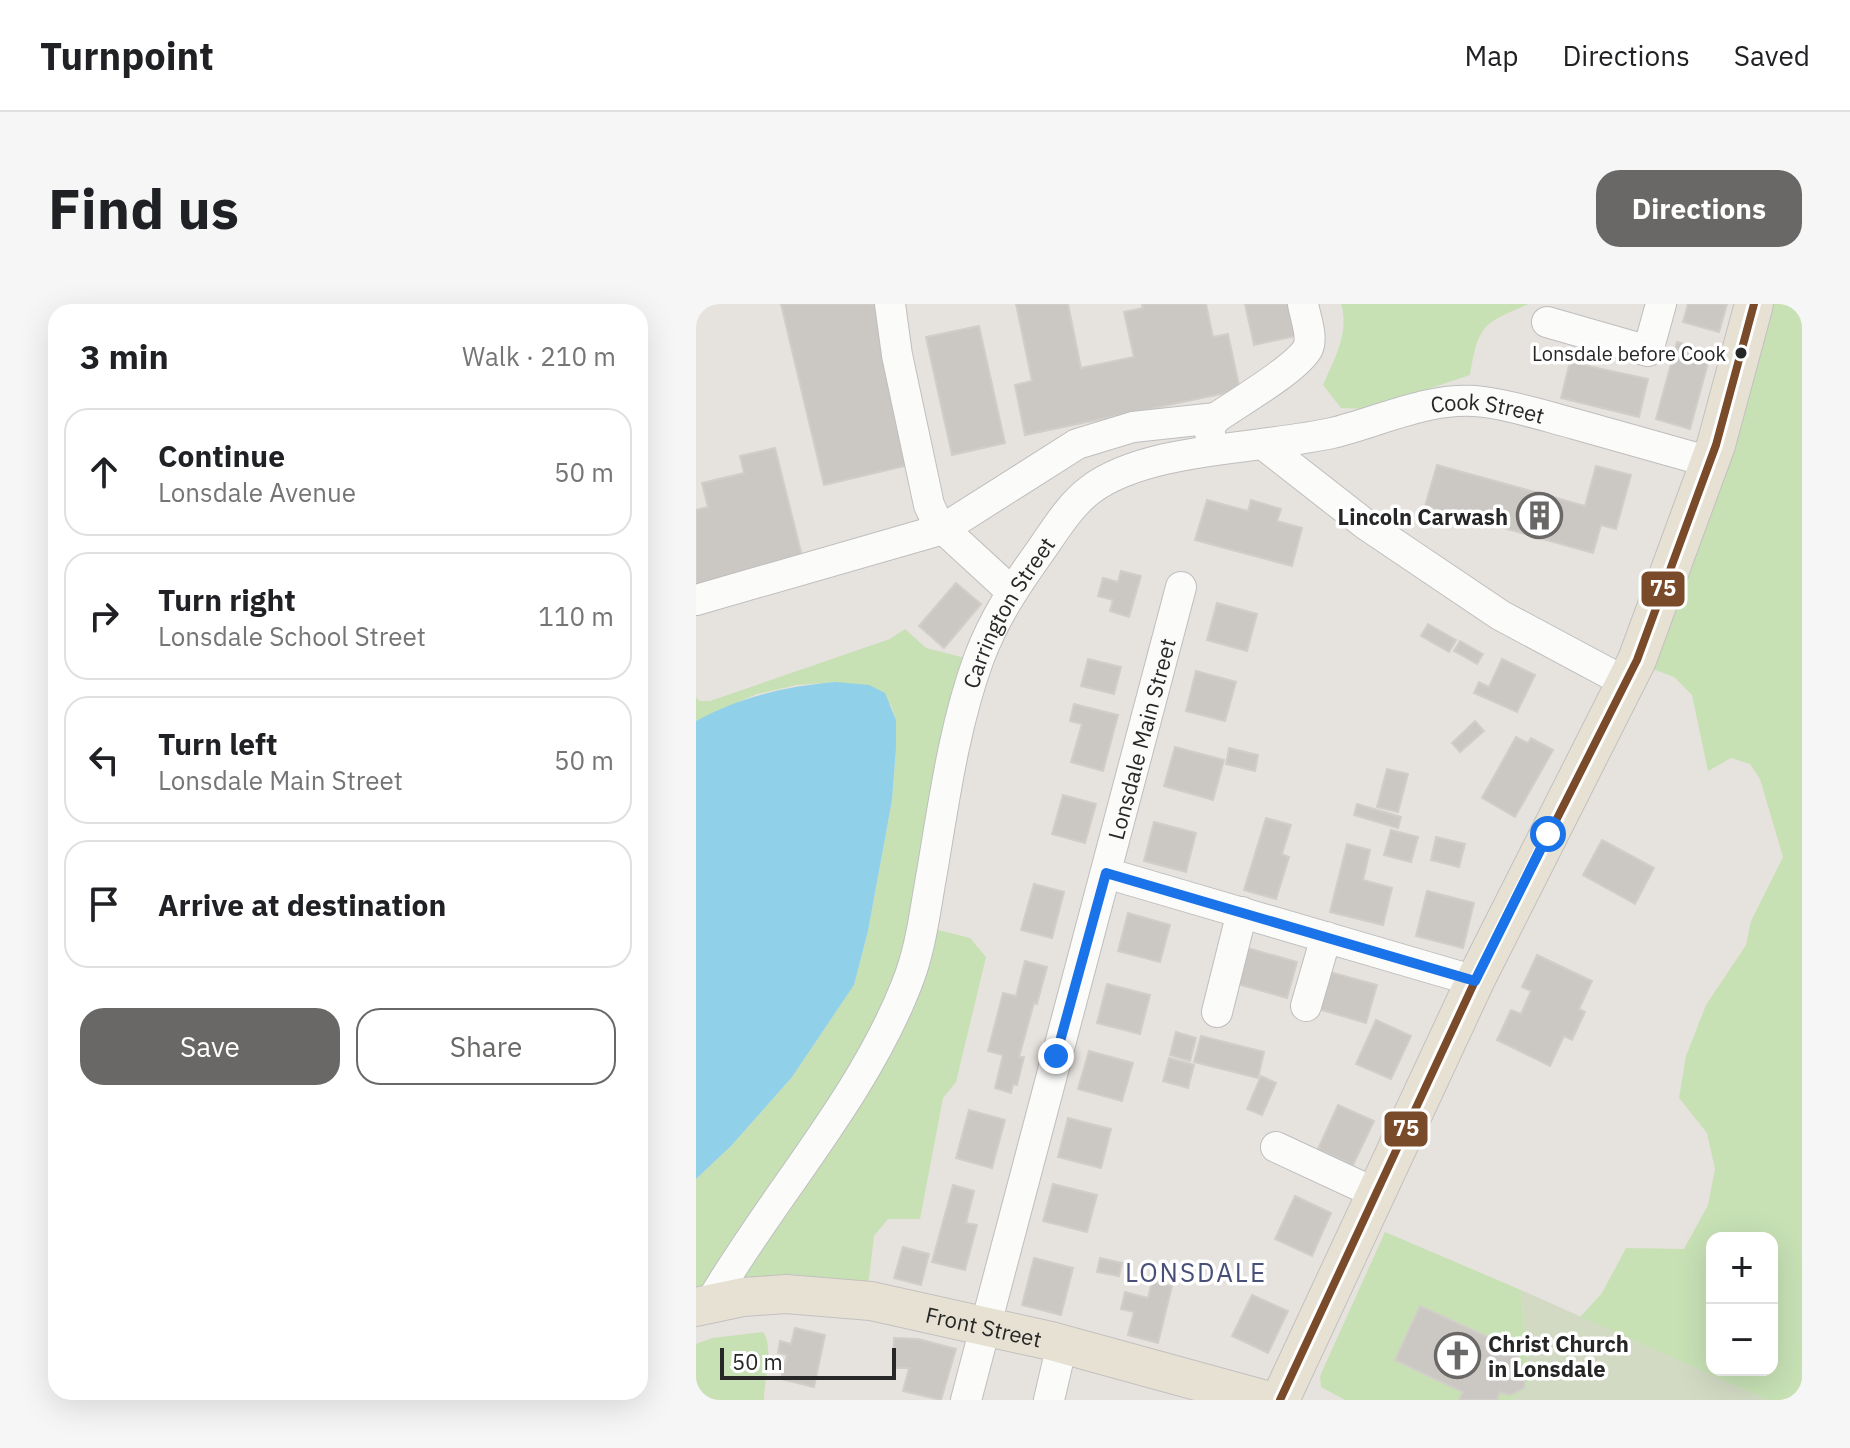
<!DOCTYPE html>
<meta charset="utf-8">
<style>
:root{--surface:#fff;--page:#f6f6f6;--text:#202124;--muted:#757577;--line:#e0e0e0;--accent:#6a6867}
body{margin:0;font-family:"IBM Plex Sans",sans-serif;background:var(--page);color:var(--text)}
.controls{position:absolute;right:24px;bottom:24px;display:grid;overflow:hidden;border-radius:16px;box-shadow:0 8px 32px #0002}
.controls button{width:72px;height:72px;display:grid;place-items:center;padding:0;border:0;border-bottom:2px solid var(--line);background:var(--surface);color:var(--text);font:40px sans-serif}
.scale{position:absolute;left:24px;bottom:20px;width:176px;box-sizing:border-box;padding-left:8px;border:4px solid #272727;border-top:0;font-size:22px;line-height:28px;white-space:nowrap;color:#272727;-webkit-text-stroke:6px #fff;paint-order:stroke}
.stop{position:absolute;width:24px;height:24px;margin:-18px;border:6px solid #1a73e8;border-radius:50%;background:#fff}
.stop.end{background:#1a73e8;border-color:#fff;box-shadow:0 2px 8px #0008}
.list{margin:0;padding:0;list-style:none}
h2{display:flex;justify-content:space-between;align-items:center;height:104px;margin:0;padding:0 32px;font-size:34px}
h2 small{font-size:26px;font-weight:400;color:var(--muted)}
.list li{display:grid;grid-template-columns:52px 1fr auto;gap:24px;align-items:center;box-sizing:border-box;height:128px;margin:0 16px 16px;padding:0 16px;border:2px solid var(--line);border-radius:24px}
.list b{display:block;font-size:30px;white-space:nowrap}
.list p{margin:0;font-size:26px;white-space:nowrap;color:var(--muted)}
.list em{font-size:26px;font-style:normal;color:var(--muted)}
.actions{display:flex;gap:16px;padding:24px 32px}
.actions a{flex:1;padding:18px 0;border:2px solid var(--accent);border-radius:24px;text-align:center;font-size:28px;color:var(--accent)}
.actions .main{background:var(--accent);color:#fff}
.icon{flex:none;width:44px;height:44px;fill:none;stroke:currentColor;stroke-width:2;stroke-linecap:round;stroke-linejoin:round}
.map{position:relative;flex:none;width:1106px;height:1096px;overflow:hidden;border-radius:24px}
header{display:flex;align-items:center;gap:48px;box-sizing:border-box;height:112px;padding:0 40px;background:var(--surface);border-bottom:2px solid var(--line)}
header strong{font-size:38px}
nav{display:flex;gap:44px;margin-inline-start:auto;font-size:28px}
.intro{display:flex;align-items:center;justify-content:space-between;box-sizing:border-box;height:192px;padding:0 48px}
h1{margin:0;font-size:56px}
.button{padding:20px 36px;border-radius:24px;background:var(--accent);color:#fff;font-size:28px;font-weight:700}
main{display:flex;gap:48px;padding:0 48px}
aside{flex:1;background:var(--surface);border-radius:24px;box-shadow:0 8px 32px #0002}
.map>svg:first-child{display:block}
</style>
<header>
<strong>Turnpoint</strong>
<nav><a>Map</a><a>Directions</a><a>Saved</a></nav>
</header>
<div class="intro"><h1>Find us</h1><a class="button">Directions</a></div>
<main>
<aside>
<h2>3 min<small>Walk · 210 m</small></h2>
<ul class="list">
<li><svg class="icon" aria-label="ahead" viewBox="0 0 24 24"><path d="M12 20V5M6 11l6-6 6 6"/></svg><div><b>Continue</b><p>Lonsdale Avenue</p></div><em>50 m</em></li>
<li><svg class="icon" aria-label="right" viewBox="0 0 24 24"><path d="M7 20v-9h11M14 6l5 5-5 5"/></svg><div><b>Turn right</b><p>Lonsdale School Street</p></div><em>110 m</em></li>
<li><svg class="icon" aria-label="left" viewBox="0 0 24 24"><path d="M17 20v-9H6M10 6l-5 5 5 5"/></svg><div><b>Turn left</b><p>Lonsdale Main Street</p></div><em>50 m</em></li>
<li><svg class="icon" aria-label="arrive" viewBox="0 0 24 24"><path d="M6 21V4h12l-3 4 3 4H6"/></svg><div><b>Arrive at destination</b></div></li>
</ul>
<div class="actions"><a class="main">Save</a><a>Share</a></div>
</aside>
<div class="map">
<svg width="1106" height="1096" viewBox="0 0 1106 1096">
<rect width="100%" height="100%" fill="#e6e2dd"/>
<path fill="#c7e1b5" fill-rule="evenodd" d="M645,0H833C786,20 783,20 774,71L672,105L645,104L627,81C638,55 654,29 645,0Z
M1062,0H1106V1096H1071L884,1013L906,989L930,944L988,945L1012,901L1019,865L1011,829L983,794L990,752L1010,701L1050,641L1055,617L1087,553L1064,475L1054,460L1035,454L1012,467L996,391L978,373L946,361ZM1016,934H1076V1066H1016Z
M209,325L230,344L281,357L227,622L274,634L290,653L260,778L247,794L224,915H192L178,932L170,1000L0,1008V875L35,842L96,773L158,681L172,627L196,496L200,445V416L195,401L140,378L101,381L61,390L0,417V393L3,397H14L194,335Z
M689,928L825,986L833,1070L831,1084L816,1096H649L625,1083L624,1072Z
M67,1028C78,1042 68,1077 68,1096H0V1040L16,1034Z"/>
<path fill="#d2dac4" d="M825,986L1071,1096H816L830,1084L833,1070Z"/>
<path fill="#90d0e8" d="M140,378L173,381L189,389L200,416V445L196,496L172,627L158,681L96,773L35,842L0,875V417C45,393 90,382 140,378Z"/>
<path fill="#cbc8c4" stroke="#d1cec9" stroke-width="2" d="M85,0H179L217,160L128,181Z
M320,0H372L385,64L438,53L428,8L447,4L446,0H510L517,33L532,30L544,86L329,131L319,81L336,77Z
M549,0H597L604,31L558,41Z
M992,0H1031L1023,28L987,18Z
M283,22L309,139L256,151L230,33Z
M981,38L1015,48L994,125L960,115Z
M874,58L952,75L943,113L865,94Z
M79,144L107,256L0,281V206L12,203L6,179L48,169L44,152Z
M741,161L889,202L900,162L935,171L920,225L905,221L897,249L729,202Z
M511,196L552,207L555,196L585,205L581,217L606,224L596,262L499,236Z
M425,267L445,272L433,313L414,307L417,296L402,292L407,274L422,278Z
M260,279L285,300L248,344L223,322Z
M521,299L561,310L551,347L511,336Z
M732,320L760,336L753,348L725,332Z
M764,337L787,350L781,360L758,347Z
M392,355L425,363L418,390L385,382Z
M806,355L839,371L821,408L778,389L783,378L793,383Z
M500,367L540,378L529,417L490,407Z
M378,400L422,411L407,467L375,458L386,420L374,417Z
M779,417L788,427L764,448L756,439Z
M820,433L832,439L835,434L857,446L819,513L786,494Z
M479,443L528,456L517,496L468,482Z
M533,444L562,451L559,467L530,460Z
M691,465L712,470L702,508L681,503Z
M367,491L400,500L389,539L356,530Z
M661,500L705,513L702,524L658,511Z
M570,514L595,521L586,550L593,553L580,595L548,586Z
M458,518L500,529L490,568L448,557Z
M695,526L722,533L715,558L688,551Z
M740,533L769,540L763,563L735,556Z
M906,536L958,564L939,600L887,571Z
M651,540L674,546L667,576L696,584L687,621L634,608Z
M338,580L368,588L356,634L325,626Z
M731,587L778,599L767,644L720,632Z
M432,609L474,621L464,658L422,647Z
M548,643L601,658L591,694L538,679Z
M841,651L896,677L883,705L889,708L876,736L868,732L854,762L801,736L815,706L825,710L835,687L826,683Z
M329,657L351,663L341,700L338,699L323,753H328L321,781L317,780L315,789L299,784L307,751L292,747L307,689L320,692Z
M630,667L681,681L670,719L619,704Z
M411,680L454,691L444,730L401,719Z
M680,716L715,732L695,775L660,760Z
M480,728L500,734L494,757L474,751Z
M505,732L568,748L562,774L498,758Z
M393,747L437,759L426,797L382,785Z
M473,754L498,761L492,784L467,777Z
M565,772L580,779L566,811L551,805Z
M642,801L678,817L657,861L622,845Z
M273,806L309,816L296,864L260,854Z
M372,814L415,825L405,864L362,853Z
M357,880L401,891L391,928L347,917Z
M257,881L278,887L270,919L281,921L269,966L236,958Z
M599,892L635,909L616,952L579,935Z
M207,943L233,950L225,981L198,974Z
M338,954L377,964L365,1011L326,1001Z
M404,954L426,959L423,972L401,968Z
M456,977L476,982L462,1039L432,1031L438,1008L425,1005L429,988L452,994Z
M556,991L592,1007L572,1049L536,1032Z
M724,1002L824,1048L819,1058L830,1069L828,1084L814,1091L804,1088L801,1096H763L767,1088L699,1056Z
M99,1024L129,1031L118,1083L85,1075L91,1051L82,1049L84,1037L95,1040Z
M198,1034L222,1035L260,1045L245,1096L207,1087L213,1064H197Z"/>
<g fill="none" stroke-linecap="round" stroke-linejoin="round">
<defs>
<g id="minor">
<path d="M194,0L201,51L233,201L242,220L316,288"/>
<path d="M851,18L952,47L965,0"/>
<path d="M514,129L513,123L520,114C541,99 601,65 612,44C617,32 609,12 607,0"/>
<path d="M568,141L669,220L804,311L931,379"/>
<path d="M0,296L247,225L381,140L437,123L520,114"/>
<path d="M410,569L779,677"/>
<path d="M610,702L630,633"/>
<path d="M521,708L546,608"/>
<path d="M580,843L679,889"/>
<path id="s1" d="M13,1001C75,894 165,796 210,682C225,646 229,606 236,568C248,497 258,422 283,354C298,314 320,281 345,246C359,226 374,201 394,186C451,143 565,145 636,129C686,117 735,91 788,98C819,102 849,112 879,120C924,133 969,145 1014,158"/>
<path id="s2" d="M270,1096L485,283"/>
<path d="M353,1096L366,1040"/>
</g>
<g id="major">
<path id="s3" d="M0,1003L47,993L90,990L175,997L355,1037L570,1096"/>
<path d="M584,1096L779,677L941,356L1020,141L1058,0"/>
</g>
</defs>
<use href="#minor" stroke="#bfbebf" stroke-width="32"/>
<use href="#major" stroke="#c3c1c0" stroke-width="40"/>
<use href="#minor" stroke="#fbfbfa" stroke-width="30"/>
<use href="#major" stroke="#e6e1d2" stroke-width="38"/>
<defs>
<path id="bus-1" d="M584,1096L779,677L941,356L1020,141L1058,0"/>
</defs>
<use href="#bus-1" stroke="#fff" stroke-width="14"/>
<use href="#bus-1" stroke="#7a4b2a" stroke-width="8"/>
</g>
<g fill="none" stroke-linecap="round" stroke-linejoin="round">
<path stroke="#1a73e8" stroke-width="10" d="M360,752L410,569L779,677L852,530"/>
</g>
<defs>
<symbol id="building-ring" viewBox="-11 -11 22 22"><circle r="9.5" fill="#fff" stroke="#6a6867" stroke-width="1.5"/><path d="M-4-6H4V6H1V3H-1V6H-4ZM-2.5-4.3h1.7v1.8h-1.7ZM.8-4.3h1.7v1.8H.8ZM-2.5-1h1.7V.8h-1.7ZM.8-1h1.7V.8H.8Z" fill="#6a6867"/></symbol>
<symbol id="church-ring" viewBox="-11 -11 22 22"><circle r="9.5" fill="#fff" stroke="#6a6867" stroke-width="1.5"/><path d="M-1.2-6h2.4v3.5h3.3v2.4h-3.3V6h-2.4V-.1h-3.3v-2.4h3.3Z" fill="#6a6867"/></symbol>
</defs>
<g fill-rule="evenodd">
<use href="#building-ring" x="818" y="186" width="51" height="51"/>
<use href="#church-ring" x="736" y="1026" width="51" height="51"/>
</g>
<circle fill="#272727" stroke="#fff" stroke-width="3" cx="1045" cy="49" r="7"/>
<g text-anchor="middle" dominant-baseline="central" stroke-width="7" stroke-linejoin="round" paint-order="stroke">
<g font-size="20" fill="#272727" stroke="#fff" text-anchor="end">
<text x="1030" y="49">Lonsdale before Cook</text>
</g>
<g font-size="22" fill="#272727" stroke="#fff">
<text stroke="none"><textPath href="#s1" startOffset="1326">Cook Street</textPath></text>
<text stroke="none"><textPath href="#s1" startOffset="766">Carrington Street</textPath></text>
<text stroke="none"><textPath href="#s2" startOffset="684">Lonsdale Main Street</textPath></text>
<text stroke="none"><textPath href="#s3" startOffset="292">Front Street</textPath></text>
</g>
<g font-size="22" font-weight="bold" fill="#272727" stroke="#fff" text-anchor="end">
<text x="812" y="212">Lincoln Carwash</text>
<text x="792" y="1039" text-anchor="start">Christ Church<tspan x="792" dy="25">in Lonsdale</tspan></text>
</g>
<g font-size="26" letter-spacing="2" fill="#495077" stroke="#fff">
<text x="500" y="968">LONSDALE</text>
</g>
</g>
<g stroke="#fff" stroke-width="3">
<rect x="944" y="266" width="46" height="38" rx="8" fill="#7a4b2a"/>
<rect x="687" y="806" width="46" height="38" rx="8" fill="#7a4b2a"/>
</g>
<g font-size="22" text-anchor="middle" font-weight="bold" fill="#fff">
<text x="967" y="292">75</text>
<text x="710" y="832">75</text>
</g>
</svg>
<div class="controls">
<button>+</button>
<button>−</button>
</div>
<div class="scale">50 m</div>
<div class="stop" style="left:852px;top:530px"></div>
<div class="stop end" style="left:360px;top:752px"></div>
</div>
</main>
